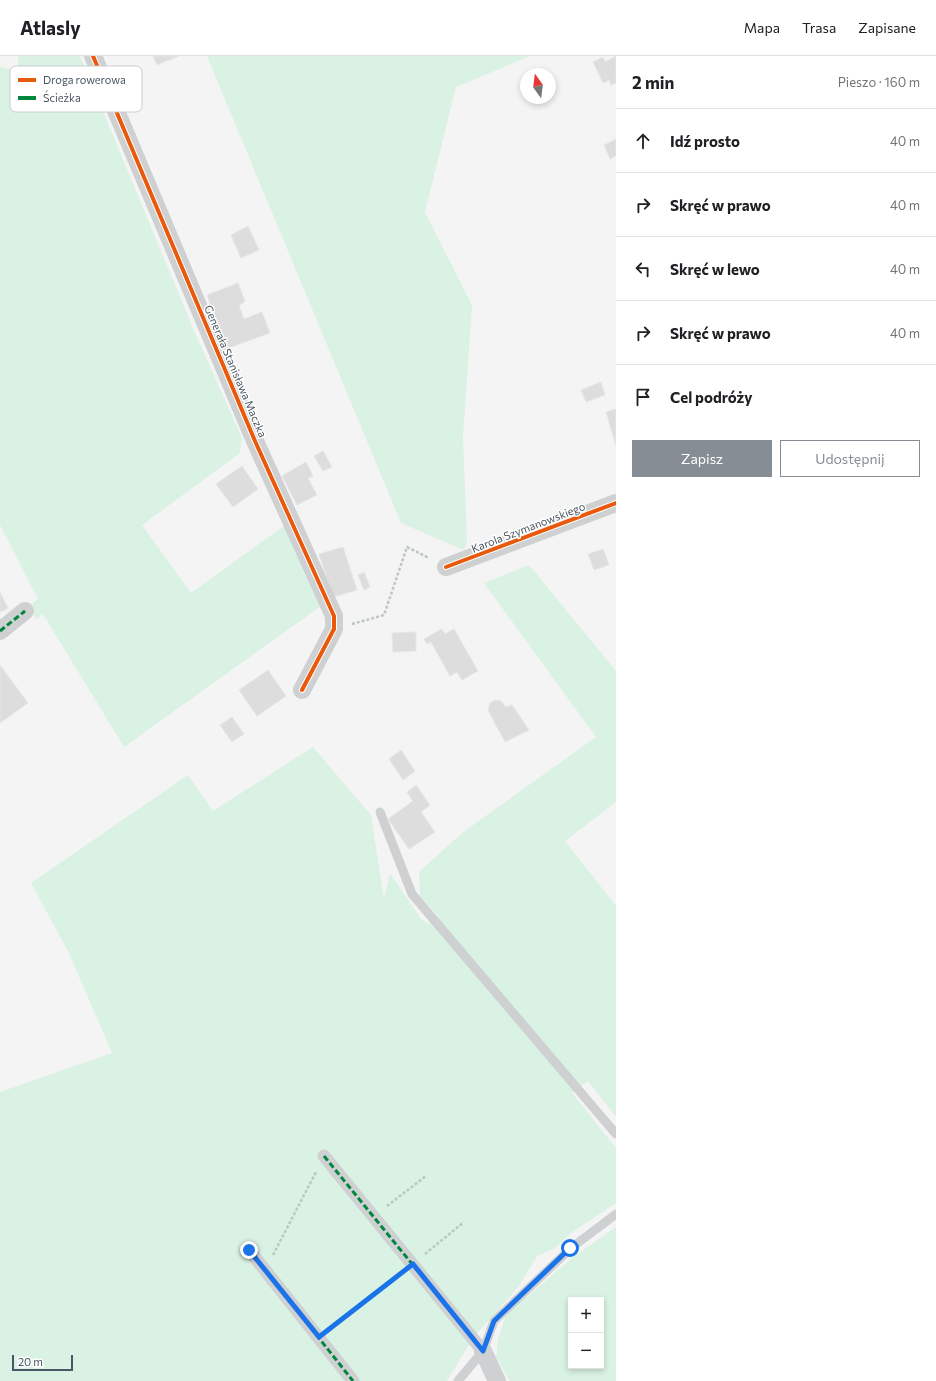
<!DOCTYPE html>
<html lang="pl">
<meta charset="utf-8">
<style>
:root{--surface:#fff;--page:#f2f2f2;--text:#202124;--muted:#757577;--line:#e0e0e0;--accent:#868d94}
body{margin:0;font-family:Commissioner,sans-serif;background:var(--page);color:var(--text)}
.controls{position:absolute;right:12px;bottom:12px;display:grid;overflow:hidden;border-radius:0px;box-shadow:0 2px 6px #0003}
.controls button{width:36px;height:36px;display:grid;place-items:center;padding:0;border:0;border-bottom:1px solid var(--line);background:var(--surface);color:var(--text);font:20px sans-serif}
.compass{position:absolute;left:520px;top:12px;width:36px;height:36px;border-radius:50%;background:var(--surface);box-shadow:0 2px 6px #0003;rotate:346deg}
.scale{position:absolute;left:12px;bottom:10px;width:61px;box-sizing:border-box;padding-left:4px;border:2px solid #4a5661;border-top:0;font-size:11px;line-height:14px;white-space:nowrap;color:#4a5661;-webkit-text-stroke:3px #fff;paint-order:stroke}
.stop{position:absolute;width:12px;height:12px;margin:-9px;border:3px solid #1a73e8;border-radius:50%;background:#fff}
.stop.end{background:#1a73e8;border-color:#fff;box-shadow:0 1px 4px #0008}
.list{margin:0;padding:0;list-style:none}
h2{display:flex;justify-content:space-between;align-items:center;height:52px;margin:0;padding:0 16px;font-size:17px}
h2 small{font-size:13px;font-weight:400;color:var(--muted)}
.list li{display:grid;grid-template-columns:26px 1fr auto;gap:12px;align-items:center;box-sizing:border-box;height:64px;padding:0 16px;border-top:1px solid var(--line)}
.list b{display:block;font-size:15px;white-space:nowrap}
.list em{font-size:13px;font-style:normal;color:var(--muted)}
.actions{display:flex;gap:8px;padding:12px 16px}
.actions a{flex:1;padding:9px 0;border:1px solid var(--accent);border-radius:0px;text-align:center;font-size:14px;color:var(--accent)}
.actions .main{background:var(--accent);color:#fff}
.icon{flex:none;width:22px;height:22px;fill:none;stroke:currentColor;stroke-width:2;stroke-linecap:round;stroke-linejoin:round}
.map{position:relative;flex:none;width:616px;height:1325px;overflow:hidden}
header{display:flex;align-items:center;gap:24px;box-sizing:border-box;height:56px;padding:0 20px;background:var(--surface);border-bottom:1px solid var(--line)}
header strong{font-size:19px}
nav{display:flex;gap:22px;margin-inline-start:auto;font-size:14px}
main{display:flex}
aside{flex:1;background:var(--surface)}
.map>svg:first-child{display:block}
</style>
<header>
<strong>Atlasly</strong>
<nav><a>Mapa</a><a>Trasa</a><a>Zapisane</a></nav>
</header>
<main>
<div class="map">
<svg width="616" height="1325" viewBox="0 0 616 1325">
<rect width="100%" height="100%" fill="#f4f4f4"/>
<path fill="#d9f2e3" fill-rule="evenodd" d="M18,0H80L195,277L242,382L240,397L142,469L191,537L285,469L321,550L124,691L43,558L36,563L30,549L38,543L0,469V11L18,14Z
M207,0H530L456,31L425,156L472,249L463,382L467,486L464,494L401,467Z
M529,509L616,615V746L565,785L616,850V1061L588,1025L572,1037L616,1092V1147L571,1177L555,1192L537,1200L519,1230L473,1282L447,1325H0V1036L112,997L68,895L31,827L188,719L213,755L313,691L371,759L384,843L390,817L421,863L429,868L439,861L420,840L419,816L462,777L596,681L484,527Z
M616,1171V1325H510L496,1301L498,1283L506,1259L573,1201ZM571,1244H601V1310H571Z"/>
<path fill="#ddddde" stroke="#e5e6e7" d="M153,0H179L157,9Z
M616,0V27L611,29L609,24L603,27L593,6L603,1L605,6Z
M616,83V100L610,103L604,89Z
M248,170L259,194L241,202L231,179Z
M238,227L245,245L239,250L244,263L262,256L270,277L226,293L207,239Z
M601,326L605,339L586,346L581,334Z
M616,353V390L606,356Z
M323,395L332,411L323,415L314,400Z
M306,406L313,420L308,422L317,439L297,449L282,420Z
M242,410L258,433L233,451L216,428Z
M343,491L357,534L333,541L319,498Z
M603,493L609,509L594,514L588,498Z
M364,516L370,531L364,534L358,519Z
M0,536L8,552L0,556Z
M442,573L445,578L454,573L478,615L462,624L457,616L450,620L431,586L427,588L424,583Z
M416,576V595L393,596L392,577Z
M0,609L28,647L0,667Z
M268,614L286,640L257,660L239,634Z
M495,644L501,645L506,651L512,649L529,674L505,686L488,654L490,647Z
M232,661L244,678L232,686L220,669Z
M401,694L415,715L403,724L389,703Z
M416,729L430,749L421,756L435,776L409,793L388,763L413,745L407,736Z"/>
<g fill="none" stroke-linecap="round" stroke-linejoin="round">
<path stroke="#bcc7c4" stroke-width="2.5" stroke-dasharray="3 2" stroke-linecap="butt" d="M352,568L384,559L407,491L429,502
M387,1150L426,1120
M425,1198L464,1166
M273,1199L316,1116
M332,1271L399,1219"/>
<path stroke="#ced0d2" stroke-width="9" d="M380,756L412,838L616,1078
M458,1325L483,1295L494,1265L571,1192L616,1158"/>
<path stroke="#ced0d2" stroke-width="13" d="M324,1100L483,1295
M249,1194L353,1325"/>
<path stroke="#ced0d2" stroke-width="18" d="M93,0L255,385L334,560V573L302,634
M446,511L616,447
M0,575L25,555
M483,1295L497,1325"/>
<path stroke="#00873e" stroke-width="3" stroke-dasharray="6 3" stroke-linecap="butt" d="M0,575L25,555
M324,1100L483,1295
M249,1194L353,1325"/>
<defs>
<path id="cycleway" d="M93,0L255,385L334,560V573L302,634
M446,511L616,447"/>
</defs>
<use href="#cycleway" stroke="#fff" stroke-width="6"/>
<use href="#cycleway" stroke="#e8590c" stroke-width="4"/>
</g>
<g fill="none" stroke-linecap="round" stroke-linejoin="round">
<path stroke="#1a73e8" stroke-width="5" d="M249,1194L319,1281L413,1208L483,1295L494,1265L570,1192"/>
</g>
<g text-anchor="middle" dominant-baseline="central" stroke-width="3" stroke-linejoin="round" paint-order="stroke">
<g font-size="11" fill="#4a5661" stroke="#fff">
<text transform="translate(236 315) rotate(67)">Generała Stanisława Maczka</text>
<text transform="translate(528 471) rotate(-21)">Karola Szymanowskiego</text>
</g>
</g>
<rect x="10" y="10" width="132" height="46" rx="6" fill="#fff" stroke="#c9ccd0" stroke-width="1"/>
<rect x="18" y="22" width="18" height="4" fill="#e8590c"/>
<rect x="18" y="40" width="18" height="4" fill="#00873e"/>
<g font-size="11" fill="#4a5661">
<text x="43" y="28">Droga rowerowa</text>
<text x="43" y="46">Ścieżka</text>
</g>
</svg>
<div class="controls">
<button>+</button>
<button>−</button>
</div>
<svg class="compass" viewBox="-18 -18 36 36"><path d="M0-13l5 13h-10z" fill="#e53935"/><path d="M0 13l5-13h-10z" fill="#757577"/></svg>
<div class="scale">20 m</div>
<div class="stop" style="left:570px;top:1192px"></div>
<div class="stop end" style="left:249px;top:1194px"></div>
</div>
<aside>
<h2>2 min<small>Pieszo · 160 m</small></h2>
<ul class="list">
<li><svg class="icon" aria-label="ahead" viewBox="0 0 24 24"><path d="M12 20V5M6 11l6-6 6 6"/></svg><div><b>Idź prosto</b></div><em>40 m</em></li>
<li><svg class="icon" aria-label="right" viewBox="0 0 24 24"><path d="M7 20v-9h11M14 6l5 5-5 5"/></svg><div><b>Skręć w prawo</b></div><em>40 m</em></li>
<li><svg class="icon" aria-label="left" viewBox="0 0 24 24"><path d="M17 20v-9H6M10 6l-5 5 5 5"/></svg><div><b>Skręć w lewo</b></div><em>40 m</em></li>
<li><svg class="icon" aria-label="right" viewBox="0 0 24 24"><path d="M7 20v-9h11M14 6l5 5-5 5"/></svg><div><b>Skręć w prawo</b></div><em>40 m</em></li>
<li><svg class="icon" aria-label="arrive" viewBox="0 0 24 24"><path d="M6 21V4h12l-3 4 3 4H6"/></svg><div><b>Cel podróży</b></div></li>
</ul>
<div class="actions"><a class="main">Zapisz</a><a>Udostępnij</a></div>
</aside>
</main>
